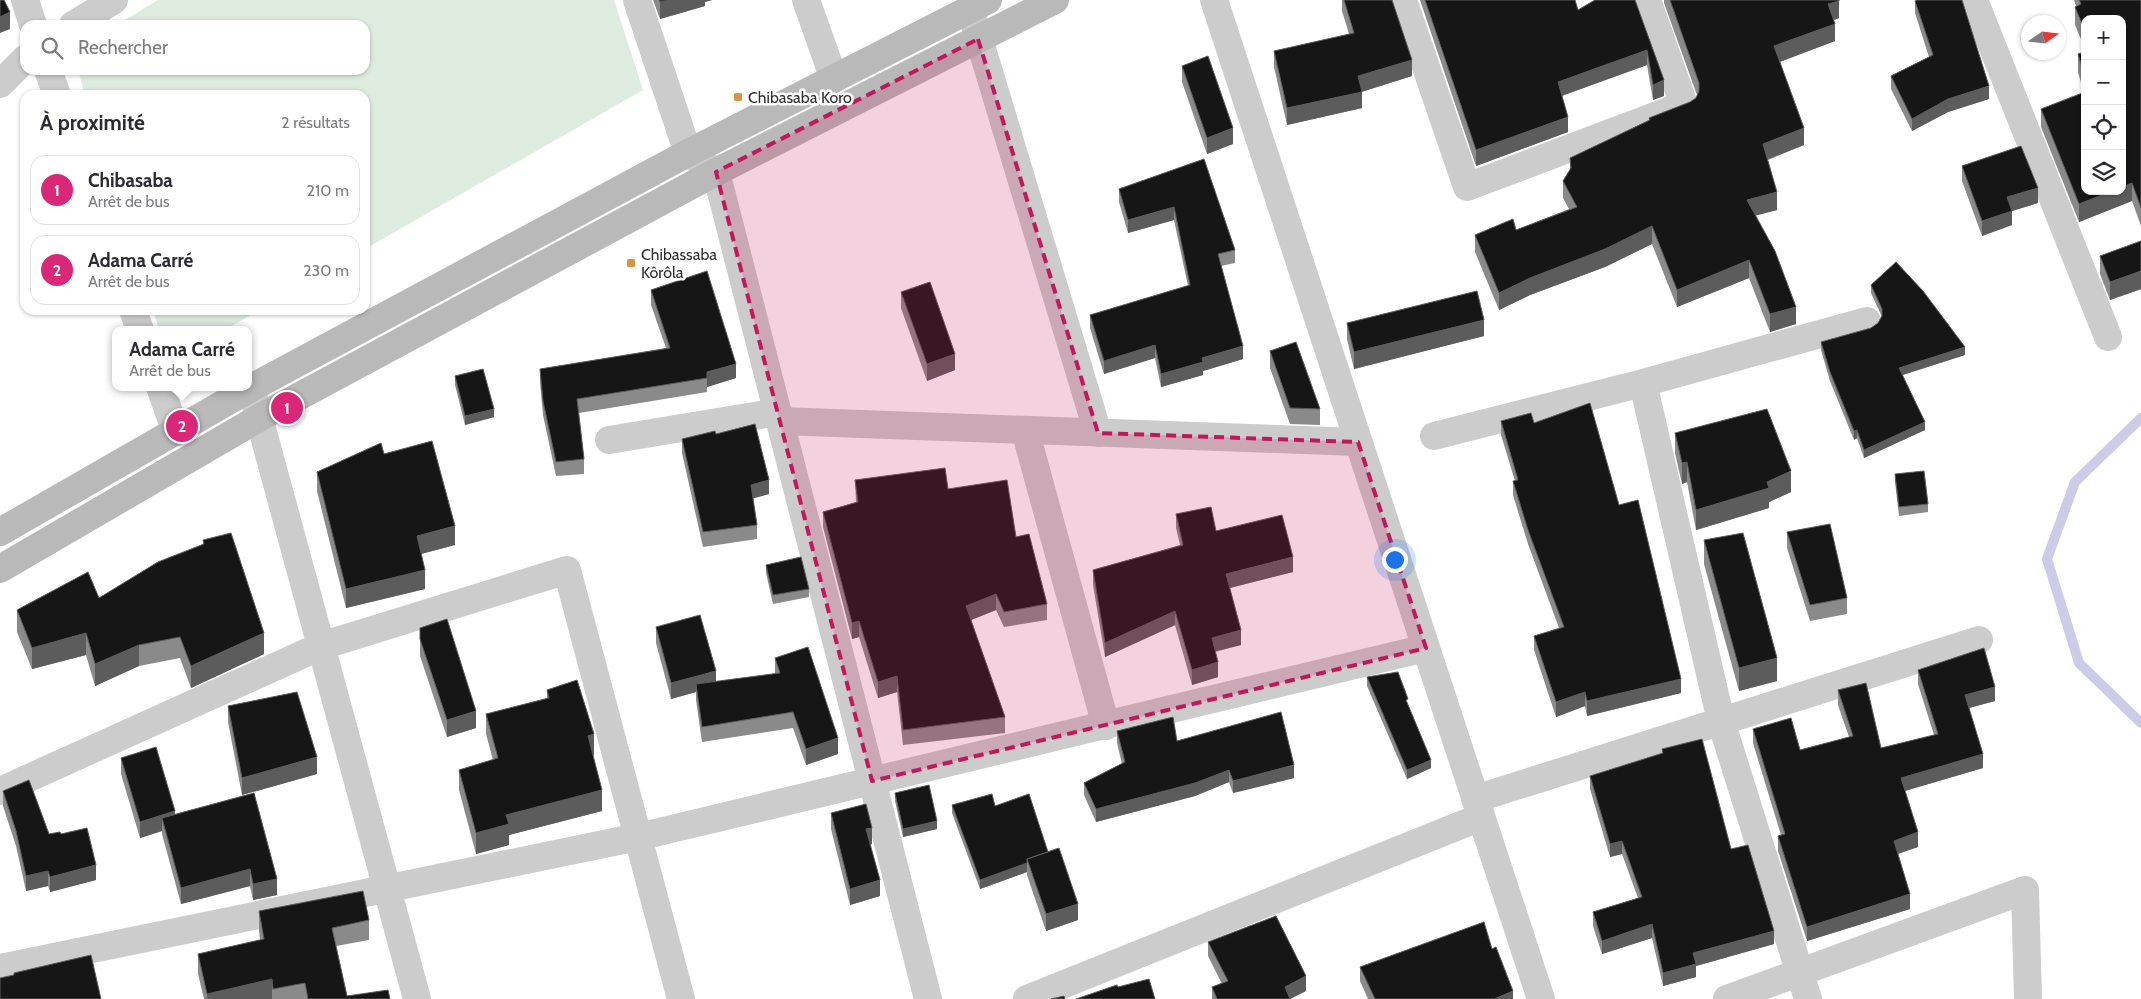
<!DOCTYPE html>
<html lang="fr">
<meta charset="utf-8">
<style>
:root{--surface:#fff;--page:#f7f7f7;--text:#2b2b33;--muted:#7c7c81;--line:#e1e1e2;--accent:#db2777}
body{margin:0;font-family:Cabin,sans-serif;background:var(--page);color:var(--text)}
.controls{position:absolute;right:15px;top:15px;display:grid;overflow:hidden;border-radius:10px;box-shadow:0 1px 4px #0004}
.controls button{width:45px;height:45px;display:grid;place-items:center;padding:0;border:0;border-bottom:1px solid var(--line);background:var(--surface);color:var(--text);font:25px sans-serif}
.compass{position:absolute;left:2021px;top:15px;width:45px;height:45px;border-radius:50%;background:var(--surface);box-shadow:0 1px 4px #0004;rotate:76deg}
.you{position:absolute;left:1394px;top:559px;width:18px;height:18px;margin:-12px;border:4px solid #fff;border-radius:50%;background:#1a73e8;box-shadow:0 0 0 8px #1a73e833}
.badge{display:grid;place-items:center;width:32px;height:32px;border-radius:50%;background:var(--accent);color:#fff;font-size:16px;font-weight:700}
.pin{position:absolute;translate:-50% -50%;border:2px solid #fff;box-shadow:0 1px 5px #0006}
.popup{position:absolute;left:112px;top:326px;width:140px;height:65px;box-sizing:border-box;display:grid;place-content:center;border-radius:10px;background:var(--surface);filter:drop-shadow(0 1px 4px #0005);font-size:16px;white-space:nowrap;color:var(--muted)}
.popup b{font-size:19px;color:var(--text)}
.popup::after{content:'';position:absolute;left:50%;top:100%;margin-left:-10px;border:10px solid transparent;border-top-color:var(--surface)}
.list{margin:0;padding:0;list-style:none}
h2{display:flex;justify-content:space-between;align-items:center;height:65px;margin:0;padding:0 20px;font-size:21px}
h2 small{font-size:16px;font-weight:400;color:var(--muted)}
.list li{display:grid;grid-template-columns:32px 1fr auto;gap:15px;align-items:center;box-sizing:border-box;height:70px;margin:0 10px 10px;padding:0 10px;border:1px solid var(--line);border-radius:15px}
.list b{display:block;font-size:19px;white-space:nowrap}
.list p{margin:0;font-size:16px;white-space:nowrap;color:var(--muted)}
.list em{font-size:16px;font-style:normal;color:var(--muted)}
.icon{flex:none;width:28px;height:28px;fill:none;stroke:currentColor;stroke-width:2;stroke-linecap:round;stroke-linejoin:round}
.map{position:relative;flex:none;width:2141px;height:999px;overflow:hidden}
.search{position:absolute;background:var(--surface);box-shadow:0 1px 4px #0004;left:20px;top:20px;width:350px;height:55px;display:flex;align-items:center;gap:12px;box-sizing:border-box;padding:0 18px;border-radius:15px;color:var(--muted);font-size:19px}
.panel{position:absolute;background:var(--surface);box-shadow:0 1px 4px #0004;left:20px;top:90px;width:350px;height:225px;border-radius:15px}
.map>svg:first-child{display:block}
</style>
<div class="map">
<svg width="2141" height="999" viewBox="0 0 2141 999">
<rect width="100%" height="100%" fill="#fff"/>
<path fill="#deebdf" d="M158,0H614L643,90L365,249V95H85L78,70H365V25H117Z
M153,310H259L225,330H159Z"/>
<g fill="none" stroke-linecap="round" stroke-linejoin="round">
<path stroke="#cccce9" stroke-width="10" d="M2141,418L2075,482L2047,559L2079,663L2141,723"/>
<path stroke="#ccc" stroke-width="28" d="M25,0L33,25
M637,0L688,153L716,172L928,999
M806,0L834,79
M1214,0L1541,999
M1403,0L1467,187L1684,105L1647,0
M1974,0L2108,337
M970,9L1098,433
M73,25L114,0
M48,70L57,95
M0,84L25,59
M133,310L140,330
M1643,383L1721,721L1808,999
M160,387L176,432
M251,388L417,999
M780,421L1358,442
M1025,430L1106,726
M1434,436L1643,383L1867,321
M609,440L778,412
M0,791L321,646L567,570L681,999
M1475,799L1979,640
M0,968L638,837L1426,648
M1027,999L1481,817
M1727,999L2025,890L2028,999"/>
<path stroke="#b9b9b9" stroke-width="28" d="M0,532L251,388L688,153L988,0
M0,569L259,418L716,172L1055,0"/>
</g>
<path fill="#8a8a8a" d="M653,0H712L705,2V6L660,19Z
M1342,0H1392L1412,76L1361,92L1362,108L1287,125L1274,67V51L1349,34L1342,11Z
M1420,0H1575L1578,10L1635,0L1664,96L1653,100L1647,65L1562,96L1568,132L1476,166Z
M1664,0H1839V18L1834,20L1835,41L1780,62L1804,145L1768,160L1777,210L1755,215L1796,324L1770,332L1749,278L1677,307L1652,244L1605,267L1530,295L1499,310L1475,252V235L1516,230L1569,209L1563,198V181L1570,170V158L1649,120V118L1690,102L1696,98L1697,95L1664,3Z
M2074,0H2141V226L2132,201L2079,222L2041,127V109L2084,93L2078,72V54L2085,52V191H2122L2085,19V49L2075,25V7L2076,6Z
M1915,1L1989,99L1948,112L1912,131L1891,89V76L1929,57L1915,13Z
M1182,66L1233,144L1207,154L1182,82Z
M1204,159L1235,250V263L1221,266L1243,359L1203,371V375L1161,387L1155,358L1104,374L1090,328V315L1188,286L1174,220L1128,233L1119,202V189Z
M1962,166L2038,203L2012,211V225L1982,236L1962,181Z
M2141,241V289L2110,300L2100,274V256Z
M1871,285L1965,355L1903,375L1925,430L1864,458L1857,438L1854,440L1830,381L1821,350V342L1871,328L1878,323L1882,317L1871,293Z
M651,290L736,378L707,387V392L579,413L584,459V474L556,476L543,415L540,383V369L666,348L651,305Z
M901,292L955,370L927,381L901,308Z
M1347,323L1484,336L1354,369L1347,339Z
M1270,351L1320,409V425L1290,424L1270,368Z
M455,376L494,417L465,425L455,385Z
M1501,421L1534,423L1619,505L1681,693L1587,716L1585,706L1556,717L1534,650V636L1559,628L1528,544L1513,495V481H1515L1501,435Z
M1675,433L1791,492L1769,502V508L1696,530L1687,482L1682,484L1675,453Z
M716,434L769,494L753,498L757,525V539L703,547L682,453V439Z
M384,454L455,545L421,554L425,589L346,608L317,491V472Z
M1895,474L1928,504V512L1899,516L1895,482Z
M855,480L948,489L1016,537L1047,604V620L1004,627L996,610L971,620L1005,717V733L903,745L897,692L878,698L859,637L852,639L823,527V512L856,502Z
M1176,514L1216,531L1293,572L1229,588L1241,645L1215,652L1218,677L1192,685L1175,625L1105,657L1093,585V570L1180,545L1176,528Z
M1787,532L1847,598V614L1810,621L1787,548Z
M203,540L264,654L191,688L180,658L139,666L95,686L86,655L32,669L17,632V610L99,598L203,545Z
M1704,540L1777,681L1739,691L1704,564Z
M766,565L809,589V597L773,604L766,573Z
M656,627L716,682L775,674V658L838,754L806,765L793,728L702,742L696,700V692L671,699L656,643Z
M420,628L476,728L447,737L420,656Z
M1918,670L1995,701L1969,708L1983,768L1905,791L1918,847L1898,854L1910,909L1807,941L1778,851V836L1781,835L1753,743V729L1800,750L1849,737L1838,705V690L1881,748L1934,735L1918,684Z
M1367,677L1431,768L1407,779L1367,686Z
M547,690L594,755H593L602,811L509,835V845L476,854L459,790V770L493,760L486,734V714L547,698Z
M228,706L317,774L242,795L228,722Z
M1117,731L1177,741L1294,778L1233,793L1229,782L1195,796L1096,822L1084,795V783L1122,764L1117,743Z
M1662,749L1731,849L1774,944L1696,966V977L1663,986L1652,938L1602,954L1593,926V912L1638,898L1622,854L1610,857L1590,789V776L1662,754Z
M121,758L175,814L254,793L277,895L253,900L250,886L181,904L162,834V831L140,838L121,774Z
M3,791L49,834H61L96,880L50,892L48,886L26,891L16,846L3,806Z
M895,793L937,829L903,837L895,801Z
M952,805L995,806L1048,852L1078,920L1046,931L1027,875V872L980,889L952,813Z
M831,813L872,844L870,845L880,896L850,905L831,829Z
M259,911L369,920V940L336,946L347,996L390,999H204L198,974V954L260,940L259,931Z
M1208,942L1306,991L1290,999H1212V987L1222,984L1208,956Z
M1492,949L1513,999H1368L1360,981V967Z"/>
<path fill="#5c5c5c" d="M669,0H712L705,2V6L660,19V2Z
M1839,1V18L1828,22V4Z
M10,12V29L0,33V17Z
M1835,24V41L1774,64V46Z
M1647,50V65L1558,97V82Z
M1412,60V76L1358,93V76Z
M1664,80V96L1653,100V85Z
M1989,86V99L1948,112L1912,131V119L1948,99Z
M1362,92V108L1287,125V108Z
M1568,117V132L1476,166V150Z
M1233,128V144L1207,154V138Z
M1804,128V145L1763,161V144Z
M2132,183V201L2079,222V204L2112,191H2122V187Z
M2038,188V203L2012,211V225L1982,236V221L2007,197Z
M1777,192V210L1747,218V200Z
M1174,207V220L1128,233V220Z
M1652,226V244L1605,267L1530,295L1499,310V293L1530,278Z
M1749,260V278L1677,307V290Z
M2141,271V289L2110,300V282Z
M1796,307V324L1770,332V314Z
M1484,320V336L1354,369V352Z
M1155,345V358L1104,374V361Z
M1243,346V359L1203,371V375L1161,387V374L1202,358Z
M1965,347V355L1899,376V368Z
M955,354V370L927,381V364Z
M736,364V378L707,387V372Z
M494,409V417L465,425V416Z
M1925,422V430L1864,458V450Z
M1857,430V438L1854,440V431Z
M1687,462V482L1682,484V463Z
M1791,471V492L1769,502V508L1696,530V510L1767,482Z
M769,480V494L751,499V485Z
M455,526V545L417,555V536Z
M1293,557V572L1226,589V574Z
M425,570V589L346,608V589Z
M996,594V610L966,622V606Z
M1175,611V625L1105,657V643Z
M859,621V637L852,639V623Z
M1241,630V645L1212,652V638Z
M86,633V655L32,669V648Z
M264,633V654L191,688V666Z
M139,645V666L95,686V664Z
M1777,658V681L1739,691V668Z
M1218,662V677L1192,685V670Z
M716,671V687L696,684V692L671,699V683Z
M897,676V692L878,698V682Z
M1681,679V693L1587,716V701Z
M1995,687V701L1965,709V695Z
M1585,692V706L1556,717V702Z
M476,711V728L447,737V720Z
M594,734V755L588,757V736Z
M838,738V754L806,765V749Z
M1983,754V768L1901,792V778Z
M317,757V774L242,795V778Z
M1431,760V768L1407,779V770Z
M1294,765V778L1233,793V781Z
M1229,770V782L1195,796L1096,822V809Z
M602,790V811L509,835V845L476,854V833L506,815Z
M175,811V827L162,818V831L140,838V822Z
M937,821V829L903,837V829Z
M872,828V844L866,846V829Z
M1918,832V847L1894,855V841Z
M1622,841V854L1610,857V844Z
M1027,863V872L980,889V880Z
M96,865V880L50,892V877Z
M250,869V886L181,904V888Z
M48,871V886L26,891V876Z
M277,879V895L253,900V884Z
M880,880V896L850,905V889Z
M1910,894V909L1807,941V927Z
M1078,904V920L1046,931V914Z
M1652,924V938L1602,954V941Z
M1774,931V944L1696,966V977L1663,986V973L1693,953Z
M1306,976V991L1290,999L1285,987Z
M272,979V999H207V994Z
M1513,991V999H1494Z"/>
<path fill="#161616" stroke="#5c5c5c" d="M0,0H4L10,12L0,17Z
M659,0H669L660,2Z
M1344,0H1392L1412,60L1358,76L1362,92L1287,108L1274,51L1354,33Z
M1425,0H1575L1578,10L1595,0H1635L1664,80L1653,85L1647,50L1558,82L1568,117L1476,150Z
M1670,0H1839V1L1828,4L1835,24L1774,46L1804,128L1763,144L1777,192L1747,200L1775,251L1796,307L1770,314L1749,260L1677,290L1652,226L1605,249L1530,278L1499,293L1475,235L1513,219L1516,230L1577,207L1563,181L1571,168L1570,158L1650,120L1649,118L1690,102L1696,98L1699,91V83Z
M1917,0H1962L1989,86L1948,99L1912,119L1891,76L1933,55L1915,1Z
M2079,0H2141V208L2132,183L2122,187V19H2085V31L2075,7L2081,4Z
M2085,52V78L2078,54Z
M1208,56L1233,128L1207,138L1182,66Z
M2085,92V191H2112L2079,204L2041,109Z
M2021,146L2038,188L2007,197L2012,211L1982,221L1962,166Z
M1204,159L1235,250L1218,254L1243,346L1202,358L1203,362L1161,374L1155,345L1104,361L1090,315L1190,285L1174,207L1128,220L1119,189Z
M2141,241V271L2110,282L2100,256Z
M1896,262L1923,291L1965,347L1899,368L1925,422L1864,450L1857,430L1854,431L1830,372L1821,342L1871,328L1878,323L1882,316V309L1871,285Z
M707,271L736,364L707,372V378L577,399L584,459L556,462L543,401L540,369L670,348L651,290Z
M930,282L955,354L927,364L901,292Z
M1477,291L1484,320L1354,352L1347,323Z
M1296,342L1320,409L1290,408L1270,351Z
M483,369L494,409L465,416L455,376Z
M1590,403L1619,505L1638,500L1681,679L1587,701L1585,692L1556,702L1534,636L1564,627L1528,530L1513,481L1518,480L1501,421L1531,413L1534,423Z
M1767,409L1791,471L1767,482L1769,488L1696,510L1687,462L1682,463L1675,433Z
M755,424L769,480L751,485L757,525L703,532L682,439L715,431L716,434Z
M432,441L455,526L417,536L425,570L346,589L317,472L381,443L384,454Z
M945,468L948,489L1007,480L1016,537L1029,534L1047,604L1004,612L996,594L966,606L1005,717L903,730L897,676L878,682L859,621L852,623L823,512L858,502L855,480Z
M1924,471L1928,504L1899,507L1895,474Z
M1211,507L1216,531L1282,515L1293,557L1226,574L1241,630L1212,638L1218,662L1192,670L1175,611L1105,643L1093,570L1183,545L1176,514Z
M1830,524L1847,598L1810,605L1787,532Z
M231,533L264,633L191,666L180,637L139,645L95,664L86,633L32,648L17,610L88,572L99,598L158,562L204,544L203,540Z
M1743,533L1777,658L1739,668L1704,540Z
M801,557L809,589L773,595L766,565Z
M700,615L716,671L671,683L656,627Z
M447,619L476,711L447,720L420,639V628Z
M808,647L838,738L806,749L793,712L702,727L696,684L780,673L775,658Z
M1984,648L1995,687L1965,695L1983,754L1901,778L1918,832L1894,841L1910,894L1807,927L1778,836L1785,834L1753,729L1791,718L1800,750L1853,736L1838,690L1866,683L1881,748L1938,734L1918,670Z
M1398,672L1408,699L1406,700L1431,760L1407,770L1367,677Z
M577,680L594,734L588,736L602,790L506,815L509,824L476,833L459,770L498,758L486,714L549,698L547,690Z
M297,692L317,757L242,778L228,706Z
M1281,712L1294,765L1233,781L1229,770L1195,783L1096,809L1084,783L1125,762L1117,731L1173,717L1177,741Z
M1702,739L1731,849L1748,845L1774,931L1693,953L1696,964L1663,973L1652,924L1602,941L1593,912L1642,897L1622,841L1610,844L1590,776L1663,753L1662,749Z
M156,747L175,811L140,822L121,758Z
M29,780L49,834L60,832L61,834L87,828L96,865L50,877L48,871L26,876L16,831L3,791Z
M929,785L937,821L903,829L895,793Z
M254,793L277,879L253,884L250,869L181,888L162,818Z
M992,794L995,806L1029,794L1048,852L1027,859V863L980,880L952,805Z
M866,804L872,828L866,829L880,880L850,889L831,813Z
M1059,848L1078,904L1046,914L1027,859Z
M363,891L369,920L332,928L347,996L388,990L390,999H308L305,983L273,989L272,979L207,994L198,954L264,939L259,911Z
M1276,916L1306,976L1285,987L1290,999H1217L1212,987L1228,981L1208,942Z
M1484,922L1492,949L1496,947L1513,991L1494,999H1375L1360,967Z
M91,955L101,999H0V978L14,975V973Z
M1149,979L1155,999H1076L1117,985L1118,987Z
M1064,996L1065,999H1051Z"/>
<path fill="#c2185b" fill-opacity="0.2" stroke="#c2185b" stroke-width="4" stroke-dasharray="10 6" stroke-linejoin="round" d="M978,39L1098,433L1358,442L1426,648L872,781L716,172Z"/>
<g fill="#d9953f" stroke="#fff" stroke-width="2">
<rect x="733" y="92" width="10" height="10" rx="2.5"/>
<rect x="626" y="258" width="10" height="10" rx="2.5"/>
</g>
<g text-anchor="middle" dominant-baseline="central" stroke-width="5" stroke-linejoin="round" paint-order="stroke">
<g font-size="16" fill="#2f2f2f" stroke="#fff" text-anchor="start">
<text x="748" y="97">Chibasaba Koro</text>
<text x="641" y="254">Chibassaba<tspan x="641" dy="18">Kôrôla</tspan></text>
</g>
</g>
</svg>
<div class="controls">
<button>+</button>
<button>−</button>
<button><svg class="icon" aria-label="locate" viewBox="0 0 24 24"><circle cx="12" cy="12" r="6"/><path d="M12 2v4M12 18v4M2 12h4M18 12h4"/></svg></button>
<button><svg class="icon" aria-label="layers" viewBox="0 0 24 24"><path d="M12 4l9 5-9 5-9-5zM3 14l9 5 9-5"/></svg></button>
</div>
<svg class="compass" viewBox="-18 -18 36 36"><path d="M0-13l5 13h-10z" fill="#e53935"/><path d="M0 13l5-13h-10z" fill="#7c7c81"/></svg>
<div class="you"></div>
<div class="pin badge" style="left:287px;top:408px">1</div>
<div class="pin badge" style="left:182px;top:426px">2</div>
<div class="popup"><b>Adama Carré</b>Arrêt de bus</div>
<div class="search"><svg class="icon" aria-label="search" viewBox="0 0 24 24"><circle cx="10" cy="10" r="6"/><path d="M15 15l6 6"/></svg>Rechercher</div>
<section class="panel">
<h2>À proximité<small>2 résultats</small></h2>
<ul class="list">
<li><span class="badge">1</span><div><b>Chibasaba</b><p>Arrêt de bus</p></div><em>210 m</em></li>
<li><span class="badge">2</span><div><b>Adama Carré</b><p>Arrêt de bus</p></div><em>230 m</em></li>
</ul>
</section>
</div>
